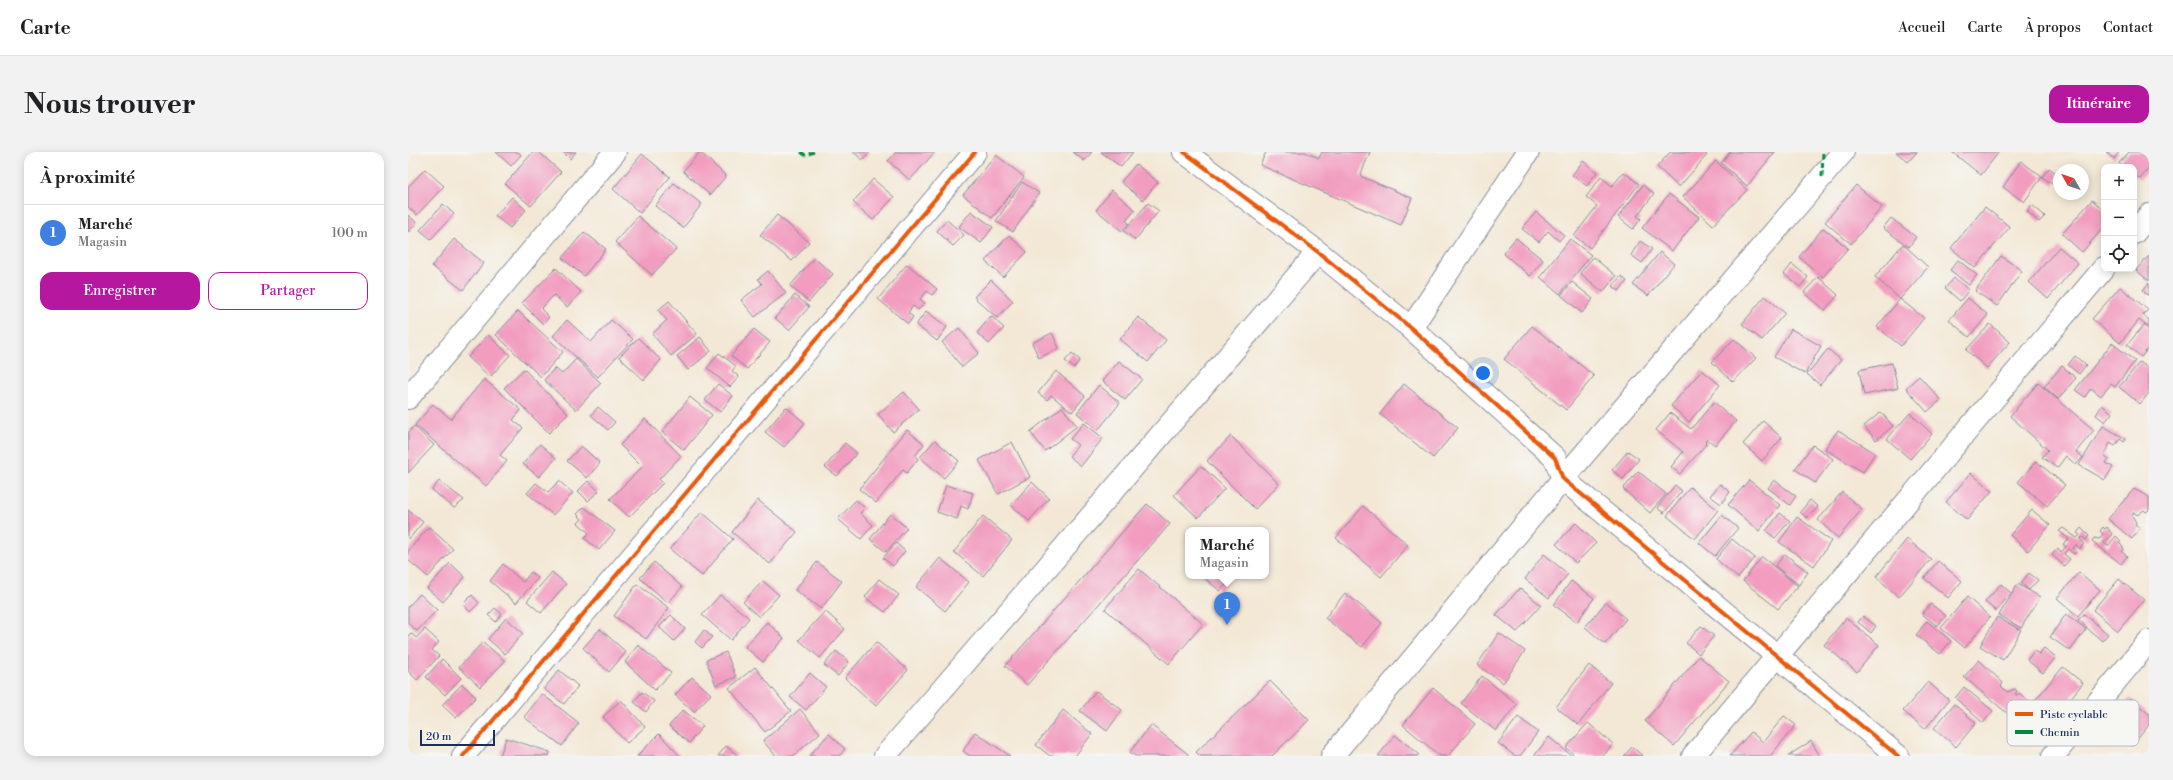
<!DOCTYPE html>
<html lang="fr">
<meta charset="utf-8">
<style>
:root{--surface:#fff;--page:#f2f2f2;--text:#202124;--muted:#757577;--line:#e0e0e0;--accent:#b5179e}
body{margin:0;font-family:"Libre Bodoni",serif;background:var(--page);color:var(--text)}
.controls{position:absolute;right:12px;top:12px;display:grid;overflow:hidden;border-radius:8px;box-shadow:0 2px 10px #0003}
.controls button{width:36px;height:36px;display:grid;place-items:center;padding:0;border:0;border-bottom:1px solid var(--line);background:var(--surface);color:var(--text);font:20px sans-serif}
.compass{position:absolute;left:1645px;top:12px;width:36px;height:36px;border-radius:50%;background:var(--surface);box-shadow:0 2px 10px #0003;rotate:310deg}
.scale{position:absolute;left:12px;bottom:10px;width:75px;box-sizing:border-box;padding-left:4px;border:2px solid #1b2f5e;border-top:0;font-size:11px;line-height:14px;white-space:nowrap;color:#1b2f5e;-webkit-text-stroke:3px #f6f6f2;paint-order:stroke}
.you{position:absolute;left:1075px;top:221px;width:14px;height:14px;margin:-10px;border:3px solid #fff;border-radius:50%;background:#1a73e8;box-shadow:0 0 0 6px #1a73e833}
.badge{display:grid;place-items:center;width:26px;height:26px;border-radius:50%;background:var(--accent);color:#fff;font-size:13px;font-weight:700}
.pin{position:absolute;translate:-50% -33px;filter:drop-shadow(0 1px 2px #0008)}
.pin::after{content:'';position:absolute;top:21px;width:14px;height:12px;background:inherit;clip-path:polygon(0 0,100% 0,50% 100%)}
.popup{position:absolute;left:777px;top:375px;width:84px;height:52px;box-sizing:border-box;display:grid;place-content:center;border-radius:8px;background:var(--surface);filter:drop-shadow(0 1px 3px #0005);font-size:13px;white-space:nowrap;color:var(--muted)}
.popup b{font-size:15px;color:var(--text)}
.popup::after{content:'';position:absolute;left:50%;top:100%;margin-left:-8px;border:8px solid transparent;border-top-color:var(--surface)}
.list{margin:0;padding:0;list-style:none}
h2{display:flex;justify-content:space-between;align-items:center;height:52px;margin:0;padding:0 16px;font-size:17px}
h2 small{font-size:13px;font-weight:400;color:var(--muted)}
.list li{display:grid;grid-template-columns:26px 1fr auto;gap:12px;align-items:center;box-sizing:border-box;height:56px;padding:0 16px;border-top:1px solid var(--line)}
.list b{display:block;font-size:15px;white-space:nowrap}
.list p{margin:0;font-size:13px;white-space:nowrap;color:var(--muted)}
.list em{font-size:13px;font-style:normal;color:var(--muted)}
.actions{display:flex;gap:8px;padding:12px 16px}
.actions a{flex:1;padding:9px 0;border:1px solid var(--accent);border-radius:12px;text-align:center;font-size:14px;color:var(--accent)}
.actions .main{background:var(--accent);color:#fff}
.icon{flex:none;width:22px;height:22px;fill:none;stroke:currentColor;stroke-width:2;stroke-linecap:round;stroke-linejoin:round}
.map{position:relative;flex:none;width:1741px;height:604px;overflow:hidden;border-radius:12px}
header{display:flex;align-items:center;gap:24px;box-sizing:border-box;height:56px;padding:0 20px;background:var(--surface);border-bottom:1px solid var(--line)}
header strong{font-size:19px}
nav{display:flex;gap:22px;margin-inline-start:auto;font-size:14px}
.intro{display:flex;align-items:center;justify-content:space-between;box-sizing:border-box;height:96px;padding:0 24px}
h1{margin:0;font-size:28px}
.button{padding:10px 18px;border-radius:12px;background:var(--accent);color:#fff;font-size:14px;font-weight:700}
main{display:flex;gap:24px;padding:0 24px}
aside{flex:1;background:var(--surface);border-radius:12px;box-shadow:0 2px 10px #0003}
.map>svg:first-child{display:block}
</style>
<header>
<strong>Carte</strong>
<nav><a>Accueil</a><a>Carte</a><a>À propos</a><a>Contact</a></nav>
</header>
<div class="intro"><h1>Nous trouver</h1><a class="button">Itinéraire</a></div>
<main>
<aside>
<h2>À proximité<small></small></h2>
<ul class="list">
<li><span class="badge" style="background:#3f7fe0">1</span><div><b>Marché</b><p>Magasin</p></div><em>100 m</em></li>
</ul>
<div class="actions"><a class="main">Enregistrer</a><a>Partager</a></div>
</aside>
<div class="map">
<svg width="1741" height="604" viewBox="0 0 1741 604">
<rect width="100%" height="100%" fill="#f6f6f2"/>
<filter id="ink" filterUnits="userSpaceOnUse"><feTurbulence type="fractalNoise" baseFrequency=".025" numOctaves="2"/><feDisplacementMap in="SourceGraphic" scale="8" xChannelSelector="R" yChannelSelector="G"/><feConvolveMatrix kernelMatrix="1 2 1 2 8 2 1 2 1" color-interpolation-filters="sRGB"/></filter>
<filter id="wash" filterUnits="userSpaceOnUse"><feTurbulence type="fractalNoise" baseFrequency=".012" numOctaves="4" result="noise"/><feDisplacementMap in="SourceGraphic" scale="16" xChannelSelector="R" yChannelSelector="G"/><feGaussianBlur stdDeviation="0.9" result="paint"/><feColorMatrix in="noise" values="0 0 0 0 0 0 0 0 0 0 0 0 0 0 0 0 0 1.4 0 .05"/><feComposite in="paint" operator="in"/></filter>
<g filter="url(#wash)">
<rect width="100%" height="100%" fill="#f3e8d5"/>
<g id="blocks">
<path fill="#f29dc0" d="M88,0H110L113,3L103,14Z
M125,0H131L153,20L123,54L97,32Z
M155,0H168L162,7Z
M292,0L318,24L302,43L275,19Z
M445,0H462L455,8Z
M488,0H527L502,28L480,9Z
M665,0H684L676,9Z
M693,0H725L713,15Z
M858,0H897L911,6L914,0H962L952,24L1004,46L993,73L852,13Z
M1262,0H1295L1299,3L1271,35L1249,15Z
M1322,0H1367L1339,34L1313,11Z
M1488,0H1509L1500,10Z
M1544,0H1591L1573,23Z
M1698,0H1711L1706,7Z
M1721,0H1741V16L1732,27L1726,23V15H1716L1711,11Z
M234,2L262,25L232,61L205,37Z
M588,3L616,25L584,66L555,43Z
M1175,9L1189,20L1179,34L1164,23Z
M1308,9L1339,38L1305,73L1275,45Z
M1613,9L1634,25L1616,50L1595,35Z
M728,12L750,30L735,48L713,30Z
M1641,16L1651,23L1646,33L1634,25Z
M17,17L36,34L9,63L0,55V35Z
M1216,20L1231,32L1182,96L1166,84L1189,54L1178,45L1193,25L1204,34Z
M465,27L486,45L465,68L445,50Z
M614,30L631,41L605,80L588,69Z
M266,31L294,52L275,76L247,54Z
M1235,33L1246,42L1229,64L1233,67L1225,77L1210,65Z
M1448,33L1474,55L1443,92L1417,70Z
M704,38L727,58L718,69L721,71L714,79L688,58Z
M1261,42L1291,65L1264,99L1234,76Z
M104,45L118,58L102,76L87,64Z
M1684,48L1696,58V75L1674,100L1654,82Z
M740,51L751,59L727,88L716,79Z
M35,52L46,62L23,87L12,78Z
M1624,53L1637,64L1631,70L1619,59Z
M1577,55L1602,75L1567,116L1543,96Z
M563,59L585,75L573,91L551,75Z
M1128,60L1156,83L1151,89L1140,79L1131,90L1114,77Z
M0,63L9,71L0,80Z
M369,63L401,90L384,109L352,83Z
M230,64L268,97L244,123L207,90Z
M1483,66L1508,85L1501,95L1475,76Z
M539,68L556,83L545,94L529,79Z
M1415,76L1440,96L1415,125L1391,105Z
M176,80L198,97L176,124L154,106Z
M601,83L619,100L595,125L577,109Z
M1108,86L1135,108L1122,124L1095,101Z
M46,87L76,111L55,138L24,114Z
M1162,87L1183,103L1152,142L1132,125Z
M1232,89L1244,97L1234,111L1223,103Z
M1495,92L1520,115L1492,147L1467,125Z
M1651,95L1670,111L1640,147L1621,130Z
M1252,100L1266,112L1240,144L1225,133Z
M1593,104L1614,119L1589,154L1567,139Z
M1741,104V129L1728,118Z
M1185,105L1208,124L1195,140L1172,121Z
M406,106L425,122L401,150L382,134Z
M1550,108L1569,123L1561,133L1542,118Z
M499,112L529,137L524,143L519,139L512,147L517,151L510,158L505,154L500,161L505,165L500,172L470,147Z
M1384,112L1400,125L1392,135L1376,122Z
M148,116L173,140L159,155L146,143L133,157L141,165L135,172L114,151Z
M360,119L378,141L347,165L333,148L354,132L350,127Z
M1213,124L1219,129L1211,139L1205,134Z
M1410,125L1430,143L1417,158L1396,140Z
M1546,126L1561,138L1552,149L1537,136Z
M583,128L605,149L589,166L566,145Z
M1164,130L1185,147L1174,161L1153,143Z
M1741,131V144L1735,138Z
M1712,135L1740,158L1735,163L1741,168V176L1731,168L1712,191L1684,167Z
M387,143L401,155L381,178L367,166Z
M1357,144L1377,161L1354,188L1334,172Z
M1560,146L1580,163L1561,185L1541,168Z
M1492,147L1516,166L1493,194L1469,175Z
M261,149L289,182L263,204L244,182L259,168L250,158Z
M110,159L155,200L133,225L88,183Z
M518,159L539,175L529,189L508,173Z
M583,164L596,176L581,192L569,181Z
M730,165L758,188L740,210L712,187Z
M159,168L183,190L203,168L225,187L190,225L145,184Z
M1582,172L1602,190L1579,216L1558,198Z
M1736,173L1741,177V195L1733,205L1719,193Z
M1124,174L1186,224L1158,258L1096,207Z
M551,176L571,201L554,215L534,190Z
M346,177L362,190L339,217L323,204Z
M1383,177L1413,194L1397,222L1366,205Z
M644,181L651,196L631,206L624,191Z
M80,183L102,203L82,225L60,205Z
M292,185L303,199L280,218L269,204Z
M230,186L253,208L236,228L211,205Z
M1326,187L1348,206L1325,230L1304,210Z
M1704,191L1727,209L1707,235L1703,232L1693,244L1683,236L1677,245L1667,238Z
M1420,197L1433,208L1412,233L1399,222Z
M311,201L328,214L324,219L331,225L322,235L299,216Z
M664,201L672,208L666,216L657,209Z
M1667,204L1678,213L1671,222L1660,213Z
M168,207L193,231L168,258L136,228L147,216L154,222Z
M711,209L734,227L717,248L694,229Z
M1732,210L1741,217V241L1732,252L1711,235Z
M1484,211L1490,236L1456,243L1451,218Z
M1654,214L1668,226L1650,247L1636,235Z
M116,217L160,262L141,281L96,236Z
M1294,218L1312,233L1281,270L1263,254Z
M648,219L677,244L664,260L643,243L639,248L630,241Z
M1511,224L1533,248L1519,260L1498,236Z
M76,227L113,258L105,268L115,276L92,303L99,309L78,334L7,273L25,252L43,267Z
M1630,231L1686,278L1668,300L1675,305L1668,313L1658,304L1649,316L1634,305L1640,298L1602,264Z
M310,232L325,244L312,260L297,248Z
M996,232L1050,276L1025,306L972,262Z
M691,233L712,251L690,278L669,261Z
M496,240L511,257L485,280L470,262Z
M282,245L304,263L276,298L254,280Z
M1306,250L1328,269L1307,293L1299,287L1297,289L1299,291L1272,322L1263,315L1275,300L1248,278L1262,261L1283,277Z
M1694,253L1704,261L1697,270L1688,263Z
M190,255L207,270L200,278L183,263Z
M378,255L397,271L376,295L357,280Z
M654,255L669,274L637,299L622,280Z
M1473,260L1485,274L1468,288L1456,274Z
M1502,261L1524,282L1502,307L1479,287Z
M237,267L273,304L251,327L255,331L221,365L202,347L234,315L212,293Z
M1355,269L1374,286L1354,309L1335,292Z
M676,271L695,286L673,314L661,304L670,293L662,287Z
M6,274L26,293L0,321V281Z
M1695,274L1718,287L1716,290L1712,287L1707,294L1702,291L1696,303L1701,307L1698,311L1705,315L1697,328L1671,313Z
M499,278L516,292L507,304L510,307L499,321L495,318L468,351L451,337Z
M1430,278L1467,301L1455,320L1417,297Z
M823,284L871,332L847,357L799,309Z
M527,288L551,309L536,326L512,305Z
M604,290L622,325L590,342L571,308Z
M437,291L449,301L429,324L417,315Z
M132,292L148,306L131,325L115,312Z
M1405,293L1425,307L1407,331L1387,317Z
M173,294L192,311L179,326L159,309Z
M1220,299L1231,307L1215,327L1204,318Z
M1628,309L1657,333L1639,354L1610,330Z
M793,314L817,336L790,366L766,343Z
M1230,319L1258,342L1242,361L1215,337Z
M1563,321L1584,339L1559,368L1538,350Z
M1341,328L1372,353L1351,379L1320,353Z
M1366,328L1388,344L1382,353L1360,336Z
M31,329L56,348L46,356L24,338Z
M151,329L165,341L145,363L119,341L128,331L140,340Z
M180,329L191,339L180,349L170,339Z
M624,330L641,346L621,369L603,353Z
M1312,332L1322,340L1313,352L1302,344Z
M538,333L565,341L560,357L553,354L549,367L529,360Z
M1267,333L1274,339L1256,361L1249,356Z
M1282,335L1310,358L1287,387L1259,364Z
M1726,337L1741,345V358L1738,360L1736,358L1729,363L1726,360L1724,364L1728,370L1727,372L1732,376L1724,387L1700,367Z
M1434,340L1454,357L1430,386L1410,368Z
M350,348L389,380L362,412L324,380Z
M448,348L457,356L452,361L465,373L453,387L430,367Z
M1402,348L1410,355L1399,366L1392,360Z
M739,352L762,372L619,533L597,514Z
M955,354L1000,393L973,425L928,386Z
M176,355L207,379L191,398L176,386L181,381L170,371L174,367L169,362Z
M0,358L15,370L1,387L0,386Z
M1624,358L1642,373L1620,399L1602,383Z
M294,360L325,387L294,424L262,397Z
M1372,361L1382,369L1367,386L1358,379Z
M482,362L499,376L478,400L462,387Z
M1314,363L1330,376L1307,404L1291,391Z
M575,364L604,388L575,424L546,400Z
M1389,365L1423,389L1406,414L1371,390Z
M1168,371L1188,391L1168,411L1148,392Z
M21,375L45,397L20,425L0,408V399Z
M1695,375L1697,377L1699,375L1704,382L1696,391L1700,394L1708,384L1713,389L1711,390L1716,397L1714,400L1719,404L1713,412L1684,389L1686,386L1691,387L1695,382L1692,379Z
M1655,376L1669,386L1672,383L1669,381L1673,376L1681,384L1678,388L1674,385L1672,387L1676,391L1672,397L1668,393L1665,396L1669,399L1666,402L1660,397L1656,402L1662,407L1656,414L1644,403L1650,396L1653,400L1658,395L1655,392L1661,387L1651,379Z
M1324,387L1347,406L1330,426L1308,407Z
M1499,387L1523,407L1491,445L1468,425Z
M488,391L497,399L485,414L475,406Z
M1136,402L1160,422L1141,446L1117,427Z
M1377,402L1400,420L1391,433L1367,414Z
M1354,405L1390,434L1370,457L1335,429Z
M532,406L561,430L537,459L508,435Z
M1530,409L1554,429L1540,446L1516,426Z
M246,410L274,435L260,451L232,426Z
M409,410L434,429L413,457L387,438Z
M42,411L57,425L35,450L19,436Z
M95,412L115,430L123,420L130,426L108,451L82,429Z
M731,417L795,472L761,512L697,457Z
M144,420L158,432L133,461L119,449Z
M1671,420L1692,438L1670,464L1649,446Z
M1621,421L1630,428L1621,438L1613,431Z
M794,424H818L822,428L812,439Z
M471,427L491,443L477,460L457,445Z
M1711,427L1736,448L1710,479L1685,458Z
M355,429L371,443L351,465L335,450Z
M1163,429L1186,446L1169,470L1146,453Z
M229,432L261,456L238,487L206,464Z
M1593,432L1603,441L1588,459L1577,450Z
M1610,432L1632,445L1613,476L1591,463Z
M1112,436L1133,453L1109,480L1088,463Z
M937,441L974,471L954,495L917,466Z
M12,442L29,458L9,479L0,471V455Z
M64,443L71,451L62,460L55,452Z
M312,443L341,466L323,488L294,463Z
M1559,445L1582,465L1557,496L1533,476Z
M1198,450L1218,467L1197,492L1177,475Z
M1523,452L1538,464L1529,474L1514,462Z
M87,456L94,462L88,470L80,463Z
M417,459L437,477L412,506L391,488Z
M1658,462L1678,477L1662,499L1642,485Z
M1676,462L1700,482L1694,489L1670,468Z
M263,463L277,477L266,489L251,475Z
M1455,464L1468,474L1463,481L1450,470Z
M1589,465L1613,478L1595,508L1572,494Z
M98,466L115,481L97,502L80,487Z
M1438,466L1471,493L1449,520L1416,493Z
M1519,469L1543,489L1532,502L1508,483Z
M359,470L376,486L355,510L337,495Z
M1293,474L1306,484L1291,502L1278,491Z
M17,477L31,490L24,498L31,504L9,528L0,519V484L3,481L8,486Z
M192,477L218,500L201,520L175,496Z
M296,478L304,485L294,496L287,490Z
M1091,481L1117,499L1095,531L1069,513Z
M75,490L97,509L72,535L51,515Z
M468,490L500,518L468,554L437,526Z
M230,493L263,521L247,538L217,510Z
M1636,496L1648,505L1635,521L1619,508L1626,499L1631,502Z
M428,499L441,510L430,524L416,513Z
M318,500L328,525L308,533L298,508Z
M1291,504L1321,529L1266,594L1237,569Z
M34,507L53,526L37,543L18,525Z
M1571,508L1595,531L1593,534L1599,540L1607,537L1609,539L1607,542L1609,543L1611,541L1621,549L1606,567L1556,525Z
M1181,513L1203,531L1170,573L1148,555Z
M347,515L383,559L357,580L321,536Z
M1655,515L1675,531L1648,564L1628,547Z
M151,518L170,534L156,552L136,537Z
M402,521L418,535L398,558L382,545Z
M1074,524L1109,552L1088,579L1053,551Z
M284,525L303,542L286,560L267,543Z
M862,529L901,568L864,604H792L788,600Z
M1520,530L1541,548L1517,577L1495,559Z
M54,532L68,545L48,566L34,553Z
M1556,535L1585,559L1575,571L1547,546Z
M1025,536L1067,572L1040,604H1032L995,573Z
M688,539L714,558L699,579L672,559Z
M234,540L246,549L238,560L226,550Z
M134,542L171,571L154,594L116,565Z
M1722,546L1741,562V573L1724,594L1699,573Z
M213,548L237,575L219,591L195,565Z
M1546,552L1568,571L1548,595L1526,576Z
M1622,554L1637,566L1624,581L1610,569Z
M392,557L412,581L385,604H368L355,589Z
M275,558L295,574L281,591L261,574Z
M655,558L684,582L667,604H642L628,593Z
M1376,564L1388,573L1362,604H1322L1343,580L1355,590Z
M1110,565L1130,580L1112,604H1107L1090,591Z
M1180,571L1205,592L1195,604H1167L1158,596Z
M743,573L780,602L779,604H727L722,600Z
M567,580L602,604H562L555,599Z
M251,582L272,604H229Z
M421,582L437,597L431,604H401Z
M987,583L1011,602L1009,604H970Z
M1141,585L1164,604H1126Z
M98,586L142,600L141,604H92Z
M1403,589L1412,604H1380Z
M318,594L330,604H310Z
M1224,595L1235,604H1216Z"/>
</g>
</g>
<g filter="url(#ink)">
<use href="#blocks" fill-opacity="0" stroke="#878c9a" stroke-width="1"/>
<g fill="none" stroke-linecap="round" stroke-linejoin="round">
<defs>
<path id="minor" d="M776,0L910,100L1003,176L1147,306L1155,327L1490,604
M1726,81L1741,63
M1003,176L1120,0
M0,246L207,0
M55,604L567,0
M477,604L910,100
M924,604L1155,327L1435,0
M1285,604L1696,116
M1645,604L1741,489"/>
</defs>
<use href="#minor" stroke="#878c9a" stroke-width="24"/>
<use href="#minor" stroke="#fff" stroke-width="22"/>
<path stroke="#00873e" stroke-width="3" stroke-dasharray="6 3" stroke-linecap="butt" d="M393,0L397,3L406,0
M1414,25L1415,0"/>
<defs>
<path id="cycleway" d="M776,0L910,100L1003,176L1147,306L1155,327L1490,604
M55,604L567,0"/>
</defs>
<use href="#cycleway" stroke="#f6f6f2" stroke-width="6"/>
<use href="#cycleway" stroke="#e8590c" stroke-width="4"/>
</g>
</g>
<rect x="1599" y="548" width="132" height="46" rx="6" fill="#f6f6f2" stroke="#b4bac6" stroke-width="1"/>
<rect x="1607" y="560" width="18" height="4" fill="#e8590c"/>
<rect x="1607" y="578" width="18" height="4" fill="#00873e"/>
<g font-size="11" fill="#1b2f5e">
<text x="1632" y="566">Piste cyclable</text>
<text x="1632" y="584">Chemin</text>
</g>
</svg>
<div class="controls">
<button>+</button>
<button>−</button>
<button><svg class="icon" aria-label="locate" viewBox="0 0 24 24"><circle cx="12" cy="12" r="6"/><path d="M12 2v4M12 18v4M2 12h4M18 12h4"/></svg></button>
</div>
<svg class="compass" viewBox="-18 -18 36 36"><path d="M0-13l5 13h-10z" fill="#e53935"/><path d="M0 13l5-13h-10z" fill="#757577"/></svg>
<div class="scale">20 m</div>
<div class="you"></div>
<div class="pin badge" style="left:819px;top:473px;background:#3f7fe0">1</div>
<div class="popup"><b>Marché</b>Magasin</div>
</div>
</main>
